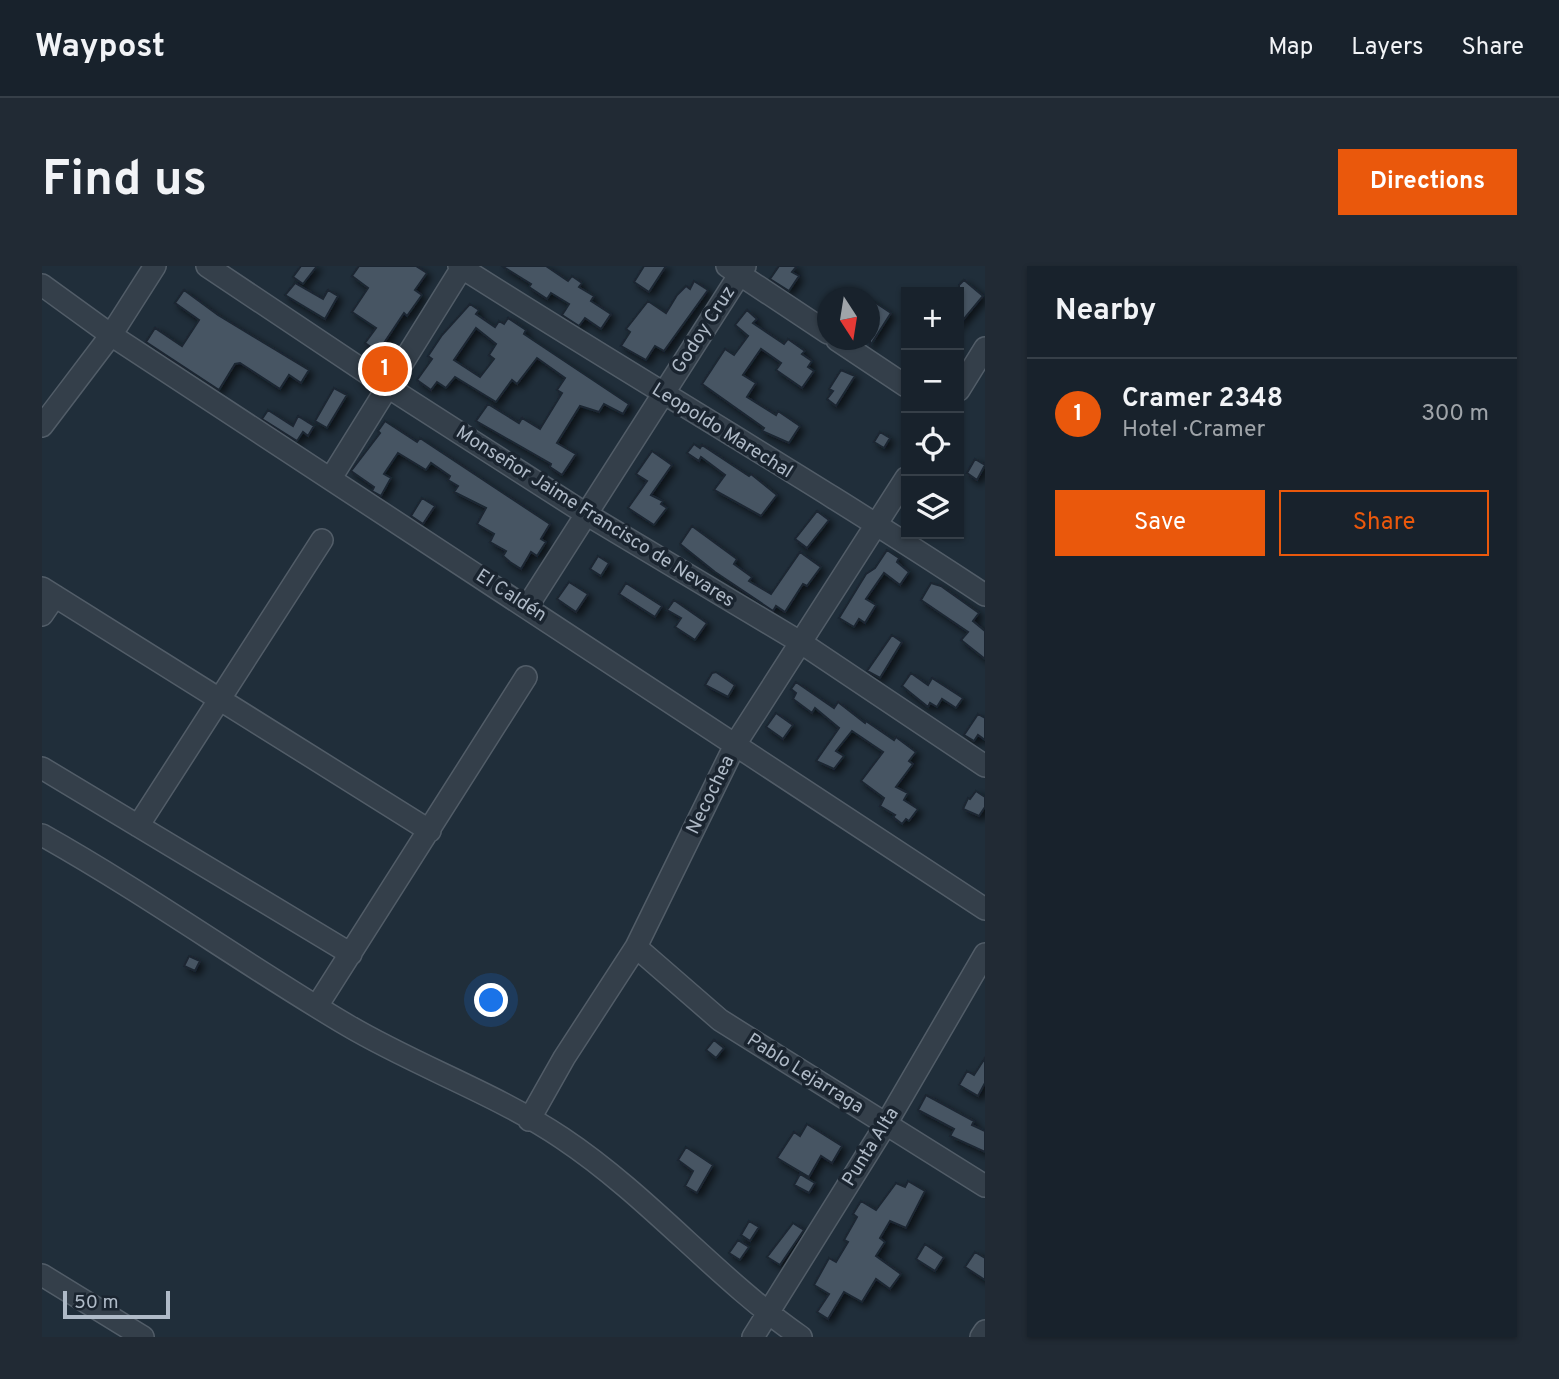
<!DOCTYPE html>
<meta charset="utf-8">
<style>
:root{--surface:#18222c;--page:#212a34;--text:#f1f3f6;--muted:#9fa4a9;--line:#363f48;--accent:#ea580c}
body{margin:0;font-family:Overpass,sans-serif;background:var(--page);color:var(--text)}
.controls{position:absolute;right:21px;top:21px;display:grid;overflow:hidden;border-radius:0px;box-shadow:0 2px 5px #0004}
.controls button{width:63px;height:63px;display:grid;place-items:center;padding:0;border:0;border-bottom:2px solid var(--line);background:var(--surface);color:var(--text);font:35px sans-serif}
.compass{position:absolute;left:775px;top:21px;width:63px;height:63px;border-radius:50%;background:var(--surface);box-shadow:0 2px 5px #0004;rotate:168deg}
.scale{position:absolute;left:21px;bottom:18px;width:107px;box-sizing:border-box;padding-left:7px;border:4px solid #afbac7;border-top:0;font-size:19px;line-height:24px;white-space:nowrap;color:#afbac7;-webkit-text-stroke:5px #1a242f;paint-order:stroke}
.you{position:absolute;left:450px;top:735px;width:24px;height:24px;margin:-18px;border:5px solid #fff;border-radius:50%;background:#1a73e8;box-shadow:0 0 0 10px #1a73e833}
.badge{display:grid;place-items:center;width:46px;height:46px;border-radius:50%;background:var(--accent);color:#fff;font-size:23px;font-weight:700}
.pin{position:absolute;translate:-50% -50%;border:4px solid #fff;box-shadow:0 2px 7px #0006}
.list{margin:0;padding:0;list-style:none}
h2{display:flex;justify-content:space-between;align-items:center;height:91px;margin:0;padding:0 28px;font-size:30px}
h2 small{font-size:23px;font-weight:400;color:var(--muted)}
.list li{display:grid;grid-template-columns:46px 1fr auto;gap:21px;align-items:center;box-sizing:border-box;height:112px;padding:0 28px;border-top:2px solid var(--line)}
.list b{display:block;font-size:26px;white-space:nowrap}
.list p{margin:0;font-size:23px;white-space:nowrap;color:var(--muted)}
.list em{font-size:23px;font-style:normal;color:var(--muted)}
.actions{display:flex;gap:14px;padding:21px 28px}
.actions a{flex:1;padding:16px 0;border:2px solid var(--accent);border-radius:0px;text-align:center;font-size:24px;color:var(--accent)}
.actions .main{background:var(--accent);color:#fff}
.icon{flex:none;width:38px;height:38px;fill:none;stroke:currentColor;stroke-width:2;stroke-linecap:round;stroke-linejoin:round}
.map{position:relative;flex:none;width:943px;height:1071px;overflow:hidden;border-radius:0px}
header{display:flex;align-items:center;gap:42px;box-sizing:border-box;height:98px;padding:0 35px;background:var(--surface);border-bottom:2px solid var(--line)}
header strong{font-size:33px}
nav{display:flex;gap:38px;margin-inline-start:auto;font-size:24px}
.intro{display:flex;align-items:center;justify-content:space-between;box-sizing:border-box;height:168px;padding:0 42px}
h1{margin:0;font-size:49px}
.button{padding:18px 32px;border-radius:0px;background:var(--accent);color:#fff;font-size:24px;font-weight:700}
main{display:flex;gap:42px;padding:0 42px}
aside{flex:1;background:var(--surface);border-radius:0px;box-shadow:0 2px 5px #0004}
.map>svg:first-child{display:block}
</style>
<header>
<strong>Waypost</strong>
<nav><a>Map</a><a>Layers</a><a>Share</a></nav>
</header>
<div class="intro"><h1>Find us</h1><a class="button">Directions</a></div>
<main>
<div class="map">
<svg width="943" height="1071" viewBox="0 0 943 1071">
<defs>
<filter id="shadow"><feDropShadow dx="4" dy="4" stdDeviation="3.5" flood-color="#0009"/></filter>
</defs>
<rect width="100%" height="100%" fill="#202e3a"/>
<path fill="#465564" stroke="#1c2631" stroke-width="2" fill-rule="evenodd" filter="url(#shadow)" d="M259,0H275L261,18L251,11Z
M317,0H374L385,7L373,24L380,29L365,50L362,47L336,86L323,77L334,62L310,46L326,22L310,10Z
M460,0H504L526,15L530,10L540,17L537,21L552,30L549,35L569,48L559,63L543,52L537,60L520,49L527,38L509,27L505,33L487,21L489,18Z
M602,0H624L607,26L592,16Z
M737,0H755L750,6L757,10L747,25L728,13Z
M922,14L941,30L917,59V19Z
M652,15L666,24L622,85L613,80L604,94L579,80L588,66L584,63L606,35L624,47L635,29L644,20L648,23Z
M253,17L281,33L286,24L296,30L283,53L243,29Z
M142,24L176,49L267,104L259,117L247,109L238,123L198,97L193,98L177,124L104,76L113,62L140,80L157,54L133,37Z
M828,33L849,47L828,80Z
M428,38L437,44L434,48L453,61L457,55L462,58L466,52L484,64L482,68L587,138L581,148L562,138L557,146L538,140L515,177L534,188L520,209L508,201L509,198L434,155L446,138L477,157L480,152L498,163L520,127L515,124L523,112L495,92L475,118L470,114L454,136L413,111L404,122L395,116L389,124L375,114L390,93L386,90L400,69ZM434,62L454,78L447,89L452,93L438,111L412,94Z
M705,44L715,53L711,57L742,78L746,73L763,85L760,88L770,95L766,101L772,105L760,122L734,104L739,97L719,83L701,109L714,117L705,131L734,149L736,145L758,160L747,177L720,165L722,162L660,118L683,83L692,89L706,70L693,59Z
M799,104L813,110L794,140L785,133L791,125L787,123Z
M292,122L305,129L285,162L273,155Z
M226,144L251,160L256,150L272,160L266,170L261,166L255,175L220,153Z
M343,155L375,176L378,172L508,258L499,273L504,276L495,290L489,286L479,303L468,296L461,290L464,285L448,276L452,268L435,258L444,242L412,226L416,220L406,214L408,210L389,197L384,204L356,187L342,208L349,212L339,230L330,225L332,221L309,205L338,167L336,165Z
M838,166L848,172L842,182L832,176Z
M652,178L658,182L660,179L707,210L709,208L735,229L719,250L672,224L683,209L659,191L657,195L645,187Z
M610,185L630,199L609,229L621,235L619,238L625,242L612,259L586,242L605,215L594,208Z
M933,193L943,199L935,214L925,207Z
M380,232L393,240L381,258L369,250Z
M775,245L787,254L765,282L753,273Z
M650,260L695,293L692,298L710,311L707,315L729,328L758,286L779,301L765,320L761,318L743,346L734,340L731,345L673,306L638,278Z
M845,284L857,292L855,296L867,306L858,319L842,307L824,333L834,339L823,357L817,353L812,361L797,352L824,308L833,302Z
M556,290L567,297L559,310L548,303Z
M527,316L546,328L534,346L515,333Z
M584,317L620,340L613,351L577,328Z
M889,317L899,320L937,347L931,355L943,365V393L919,374L926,366L879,334Z
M632,334L665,357L653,374L633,361L639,352L625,344Z
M850,369L860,376L838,412L825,405Z
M674,406L693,419L686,431L663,419L670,407Z
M869,407L886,419L890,412L921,432L914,442L900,433L895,441L888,437L886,441L860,420Z
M754,416L792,442L796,436L823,457L824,455L852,474L854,471L874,486L867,495L871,498L854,521L866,527L862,534L876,543L867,555L864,553L860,558L851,551L853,549L838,540L842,532L819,515L841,486L810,465L794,485L802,490L792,503L774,495L797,462L773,442L770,447L751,433L754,427L749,423Z
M734,447L751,459L741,473L724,461Z
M936,448L943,452V474L936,469L932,475L922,469Z
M934,525L943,531V541L937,550L921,543L926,532L928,533Z
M147,690L158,695L153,705L142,700Z
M672,774L682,782L674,792L664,784Z
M943,792V817L936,830L917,819L925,805L932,809Z
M884,829L932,855L930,859L943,865V886L908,870L912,863L876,844Z
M765,858L800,880L790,897L779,890L767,911L735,892L752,866L758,870Z
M644,881L671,899L655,927L643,920L651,905L636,894Z
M758,908L773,917L767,927L752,919Z
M866,915L883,925L864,962L848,955L838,972L843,976L834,990L859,1008L848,1023L834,1013L820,1036L802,1026L786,1053L775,1046L787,1028L772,1019L787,992L794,996L806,976L802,974L815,951L811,948L819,935L834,944L854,917L863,921Z
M707,955L717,961L708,975L699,969Z
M751,957L762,964L738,999L725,991Z
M696,974L707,981L698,994L687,987Z
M883,978L902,991L893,1005L874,993Z
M933,986L943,992V1014L923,1001Z"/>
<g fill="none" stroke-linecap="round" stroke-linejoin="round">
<defs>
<path id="minor" d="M165,0L346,121L544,248L758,376L943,500
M417,0C591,111 771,215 943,329
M685,0L786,67
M0,19L69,69L943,643
M795,74L864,120
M917,124L943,82
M0,160L69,69L113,0
M289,212L421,0
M0,322L388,565
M485,341L703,0
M0,349L13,330
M0,502L309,688
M96,560L280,274
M0,569C105,628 202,698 305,759C374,800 453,827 520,872C607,930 674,1012 759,1071
M594,681L678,754L943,920
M275,740L484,411
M487,854L522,792L594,681L694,477L864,212
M0,1009L101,1071
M711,1071L844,858L943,688
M939,1071L943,1065"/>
</defs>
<use href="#minor" stroke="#525d68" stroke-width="24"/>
<use href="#minor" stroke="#343f4a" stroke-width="21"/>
</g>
<g text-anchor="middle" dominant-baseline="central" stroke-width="7" stroke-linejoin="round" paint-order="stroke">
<g font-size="19" fill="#afbac7" stroke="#1a242f">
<text transform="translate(662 64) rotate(-57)">Godoy Cruz</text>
<text transform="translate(680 165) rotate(32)">Leopoldo Marechal</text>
<text transform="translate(553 251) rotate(32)">Monseñor Jaime Francisco de Nevares</text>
<text transform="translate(469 330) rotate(33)">El Caldén</text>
<text transform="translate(669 529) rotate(-64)">Necochea</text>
<text transform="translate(763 808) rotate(32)">Pablo Lejarraga</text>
<text transform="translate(829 881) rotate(-58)">Punta Alta</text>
</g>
</g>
</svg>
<div class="controls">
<button>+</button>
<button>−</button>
<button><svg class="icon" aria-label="locate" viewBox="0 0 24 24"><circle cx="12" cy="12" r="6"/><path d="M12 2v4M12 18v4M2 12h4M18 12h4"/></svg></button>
<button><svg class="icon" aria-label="layers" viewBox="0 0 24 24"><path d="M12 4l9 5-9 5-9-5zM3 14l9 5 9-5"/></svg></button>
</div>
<svg class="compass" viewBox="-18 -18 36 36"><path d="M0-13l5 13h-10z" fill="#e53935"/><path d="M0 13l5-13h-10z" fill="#9fa4a9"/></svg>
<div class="scale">50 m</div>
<div class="you"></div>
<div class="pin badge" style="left:343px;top:103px">1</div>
</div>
<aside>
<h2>Nearby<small></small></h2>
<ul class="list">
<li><span class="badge">1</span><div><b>Cramer 2348</b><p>Hotel · Cramer</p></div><em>300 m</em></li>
</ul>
<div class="actions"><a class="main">Save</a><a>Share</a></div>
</aside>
</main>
